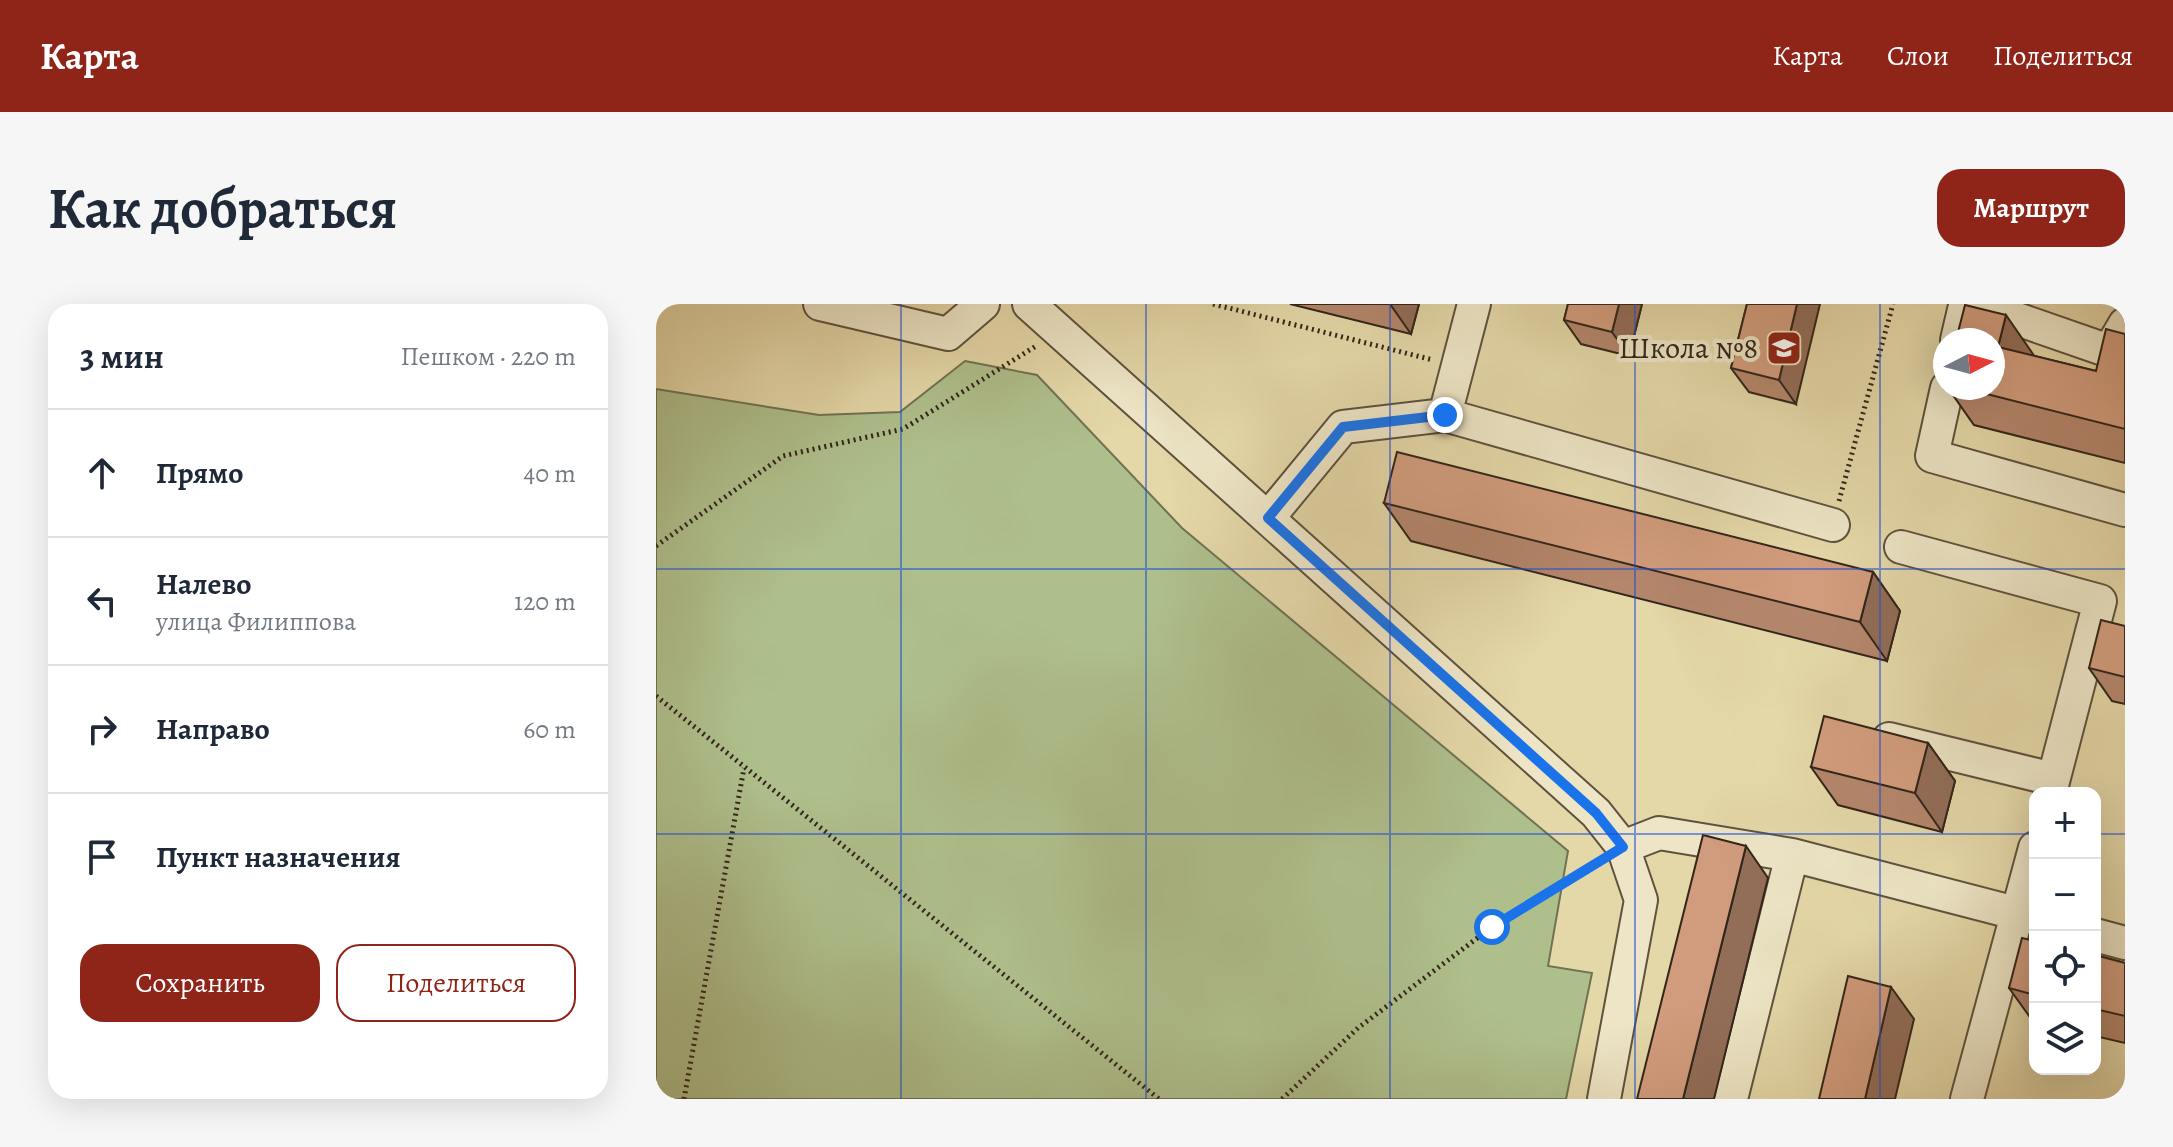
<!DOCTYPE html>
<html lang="ru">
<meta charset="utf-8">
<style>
:root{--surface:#fff;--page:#f6f6f7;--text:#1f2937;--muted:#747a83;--line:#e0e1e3;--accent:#8f2418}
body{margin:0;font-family:Alegreya,serif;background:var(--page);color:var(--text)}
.controls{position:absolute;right:24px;bottom:24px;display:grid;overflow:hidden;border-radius:16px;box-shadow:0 8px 32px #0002}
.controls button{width:72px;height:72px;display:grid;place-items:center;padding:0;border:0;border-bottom:2px solid var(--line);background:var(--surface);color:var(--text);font:40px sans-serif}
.compass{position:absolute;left:1277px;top:24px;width:72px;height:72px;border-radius:50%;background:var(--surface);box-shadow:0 8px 32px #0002;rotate:84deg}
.stop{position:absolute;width:24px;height:24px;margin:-18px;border:6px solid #1a73e8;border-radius:50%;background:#fff}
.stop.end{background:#1a73e8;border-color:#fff;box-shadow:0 2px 8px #0008}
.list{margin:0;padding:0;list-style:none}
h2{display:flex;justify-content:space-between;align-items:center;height:104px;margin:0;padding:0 32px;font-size:34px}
h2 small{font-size:26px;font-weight:400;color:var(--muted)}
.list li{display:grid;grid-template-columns:52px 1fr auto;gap:24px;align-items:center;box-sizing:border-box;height:128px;padding:0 32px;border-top:2px solid var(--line)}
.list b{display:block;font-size:30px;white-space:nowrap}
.list p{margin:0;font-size:26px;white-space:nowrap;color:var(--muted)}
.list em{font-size:26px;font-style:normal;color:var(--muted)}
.actions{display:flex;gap:16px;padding:24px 32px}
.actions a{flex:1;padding:18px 0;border:2px solid var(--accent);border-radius:24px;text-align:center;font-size:28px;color:var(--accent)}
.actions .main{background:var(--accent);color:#fff}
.icon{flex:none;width:44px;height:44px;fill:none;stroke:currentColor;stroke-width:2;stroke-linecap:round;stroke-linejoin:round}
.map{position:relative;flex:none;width:1469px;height:795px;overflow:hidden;border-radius:24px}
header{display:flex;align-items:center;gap:48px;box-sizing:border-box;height:112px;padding:0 40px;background:var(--accent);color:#fff}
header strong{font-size:38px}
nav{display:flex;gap:44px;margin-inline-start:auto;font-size:28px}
.intro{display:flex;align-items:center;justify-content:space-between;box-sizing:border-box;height:192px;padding:0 48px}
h1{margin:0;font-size:56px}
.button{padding:20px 36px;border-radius:24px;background:var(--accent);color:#fff;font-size:28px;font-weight:700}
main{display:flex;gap:48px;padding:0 48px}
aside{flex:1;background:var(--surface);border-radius:24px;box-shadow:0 8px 32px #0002}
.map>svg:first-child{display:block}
</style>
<header>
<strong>Карта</strong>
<nav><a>Карта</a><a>Слои</a><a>Поделиться</a></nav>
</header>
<div class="intro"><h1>Как добраться</h1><a class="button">Маршрут</a></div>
<main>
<aside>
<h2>3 мин<small>Пешком · 220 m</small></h2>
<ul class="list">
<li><svg class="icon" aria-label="ahead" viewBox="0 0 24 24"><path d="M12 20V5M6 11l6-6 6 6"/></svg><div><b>Прямо</b></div><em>40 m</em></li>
<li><svg class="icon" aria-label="left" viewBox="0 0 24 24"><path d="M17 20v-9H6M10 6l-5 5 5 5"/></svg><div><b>Налево</b><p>улица Филиппова</p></div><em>120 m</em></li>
<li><svg class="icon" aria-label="right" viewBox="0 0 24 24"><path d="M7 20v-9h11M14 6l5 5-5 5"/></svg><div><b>Направо</b></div><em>60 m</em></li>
<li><svg class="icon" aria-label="arrive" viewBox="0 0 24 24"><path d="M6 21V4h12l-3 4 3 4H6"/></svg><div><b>Пункт назначения</b></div></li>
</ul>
<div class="actions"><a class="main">Сохранить</a><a>Поделиться</a></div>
</aside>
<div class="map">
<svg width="1469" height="795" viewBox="0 0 1469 795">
<rect width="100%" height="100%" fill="#e4d7a8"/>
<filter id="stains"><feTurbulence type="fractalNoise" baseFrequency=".0025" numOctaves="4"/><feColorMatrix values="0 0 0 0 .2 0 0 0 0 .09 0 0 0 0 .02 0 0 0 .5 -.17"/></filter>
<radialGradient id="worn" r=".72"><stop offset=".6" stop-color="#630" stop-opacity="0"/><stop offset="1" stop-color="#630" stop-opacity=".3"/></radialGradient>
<path fill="#aebf8c" stroke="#707253" stroke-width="2" d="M309,57L381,71L526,224L912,547L892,662L936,669L910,795H0V85L163,111L244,108Z"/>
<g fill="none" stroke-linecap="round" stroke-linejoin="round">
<defs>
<path id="minor" d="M164,0L292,30L327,0
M373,0L940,509L967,543L985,596L948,795
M1301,36L1308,6L1338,7L1453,47L1469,20
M1291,84L1276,152L1469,206
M789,111L1177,221
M612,214L687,123L789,111L818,0
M1245,243L1444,297L1394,489
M1233,435L1397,475
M967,543L1003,529L1136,551L1379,614
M1439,631L1469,639
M1075,795L1136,551
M1311,795L1379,544"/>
</defs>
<use href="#minor" stroke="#5e523e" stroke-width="36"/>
<path stroke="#32251a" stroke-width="5" stroke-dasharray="2 4" stroke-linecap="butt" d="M557,0L777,56
M1183,197L1237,0
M0,242L127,152L247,125L380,42
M0,392L503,795
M28,795L88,464
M626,795L702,724L836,623L945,557"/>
<use href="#minor" stroke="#ede5c6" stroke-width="32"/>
</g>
<path fill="#b4866c" stroke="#32251a" stroke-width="2" d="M634,0H763L755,30Z
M912,0H986L973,52L925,40L908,16Z
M1091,0L1140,100L1093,88L1075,64Z
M1469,30V159L1318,121L1292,84H1337L1379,52L1440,67Z
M728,199L1217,268L1244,307L1231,357L755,237Z
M1469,322V400L1456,397L1433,364Z
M1272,439L1299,477L1286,528L1182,501L1155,463Z
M1379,637V717L1376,716L1353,684Z
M1439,651L1469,659V739L1439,732Z"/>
<path fill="#926d58" stroke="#32251a" stroke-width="2" d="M734,0H763L755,30Z
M963,0H986L973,52L956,28Z
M1141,0H1164L1140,100L1123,76Z
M1350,11L1379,53L1342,43Z
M1217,268L1244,307L1231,357L1204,318Z
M1272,439L1299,477L1286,528L1259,489Z
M1090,542L1112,574L1058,795H1027Z
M1235,683L1258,715L1239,795H1209Z"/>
<path fill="#d19c7d" stroke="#32251a" stroke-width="2" d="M912,0H963L956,28L908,16Z
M1091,0H1141L1123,76L1075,64Z
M1309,1L1350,11L1342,43L1440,67L1450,25L1469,30V125L1307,84H1337V36H1300Z
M741,148L1217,268L1204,318L728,199Z
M1445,316L1469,322V373L1433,364Z
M1168,412L1272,439L1259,489L1155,463Z
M1047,531L1090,542L1027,795H981Z
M1366,634L1379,637V691L1353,684Z
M1439,651L1469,659V712L1439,705Z
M1192,672L1235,683L1209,795H1163Z"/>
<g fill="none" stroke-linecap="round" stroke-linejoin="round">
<path stroke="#1a73e8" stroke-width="10" d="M789,111L687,123L612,214L940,509L967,543L836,623"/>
</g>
<path fill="none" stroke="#1d4ed8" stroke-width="2" stroke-opacity="0.55" d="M245,0V795M490,0V795M734,0V795M979,0V795M1224,0V795M0,265H1469M0,530H1379M1439,530H1469"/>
<defs>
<symbol id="school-square" viewBox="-11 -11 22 22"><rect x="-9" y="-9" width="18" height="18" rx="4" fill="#8f2418" stroke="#ede5c6"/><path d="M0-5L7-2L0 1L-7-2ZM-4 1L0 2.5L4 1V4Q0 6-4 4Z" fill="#fff"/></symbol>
</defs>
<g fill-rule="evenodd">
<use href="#school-square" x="1108" y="24" width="40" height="40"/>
</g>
<g text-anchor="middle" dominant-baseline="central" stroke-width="8" stroke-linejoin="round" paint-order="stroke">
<g font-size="30" fill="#32251a" stroke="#ede5c6" text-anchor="end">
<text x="1102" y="44">Школа №8</text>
</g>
</g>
<rect width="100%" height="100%" filter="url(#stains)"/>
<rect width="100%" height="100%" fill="url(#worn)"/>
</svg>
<div class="controls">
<button>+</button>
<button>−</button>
<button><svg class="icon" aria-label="locate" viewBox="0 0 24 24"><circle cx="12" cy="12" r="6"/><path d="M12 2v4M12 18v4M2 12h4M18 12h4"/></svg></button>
<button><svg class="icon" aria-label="layers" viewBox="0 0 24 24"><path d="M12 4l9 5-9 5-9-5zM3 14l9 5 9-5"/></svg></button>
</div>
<svg class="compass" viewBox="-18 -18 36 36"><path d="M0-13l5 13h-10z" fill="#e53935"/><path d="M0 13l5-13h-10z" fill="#747a83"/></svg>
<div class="stop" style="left:836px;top:623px"></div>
<div class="stop end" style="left:789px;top:111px"></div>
</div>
</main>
